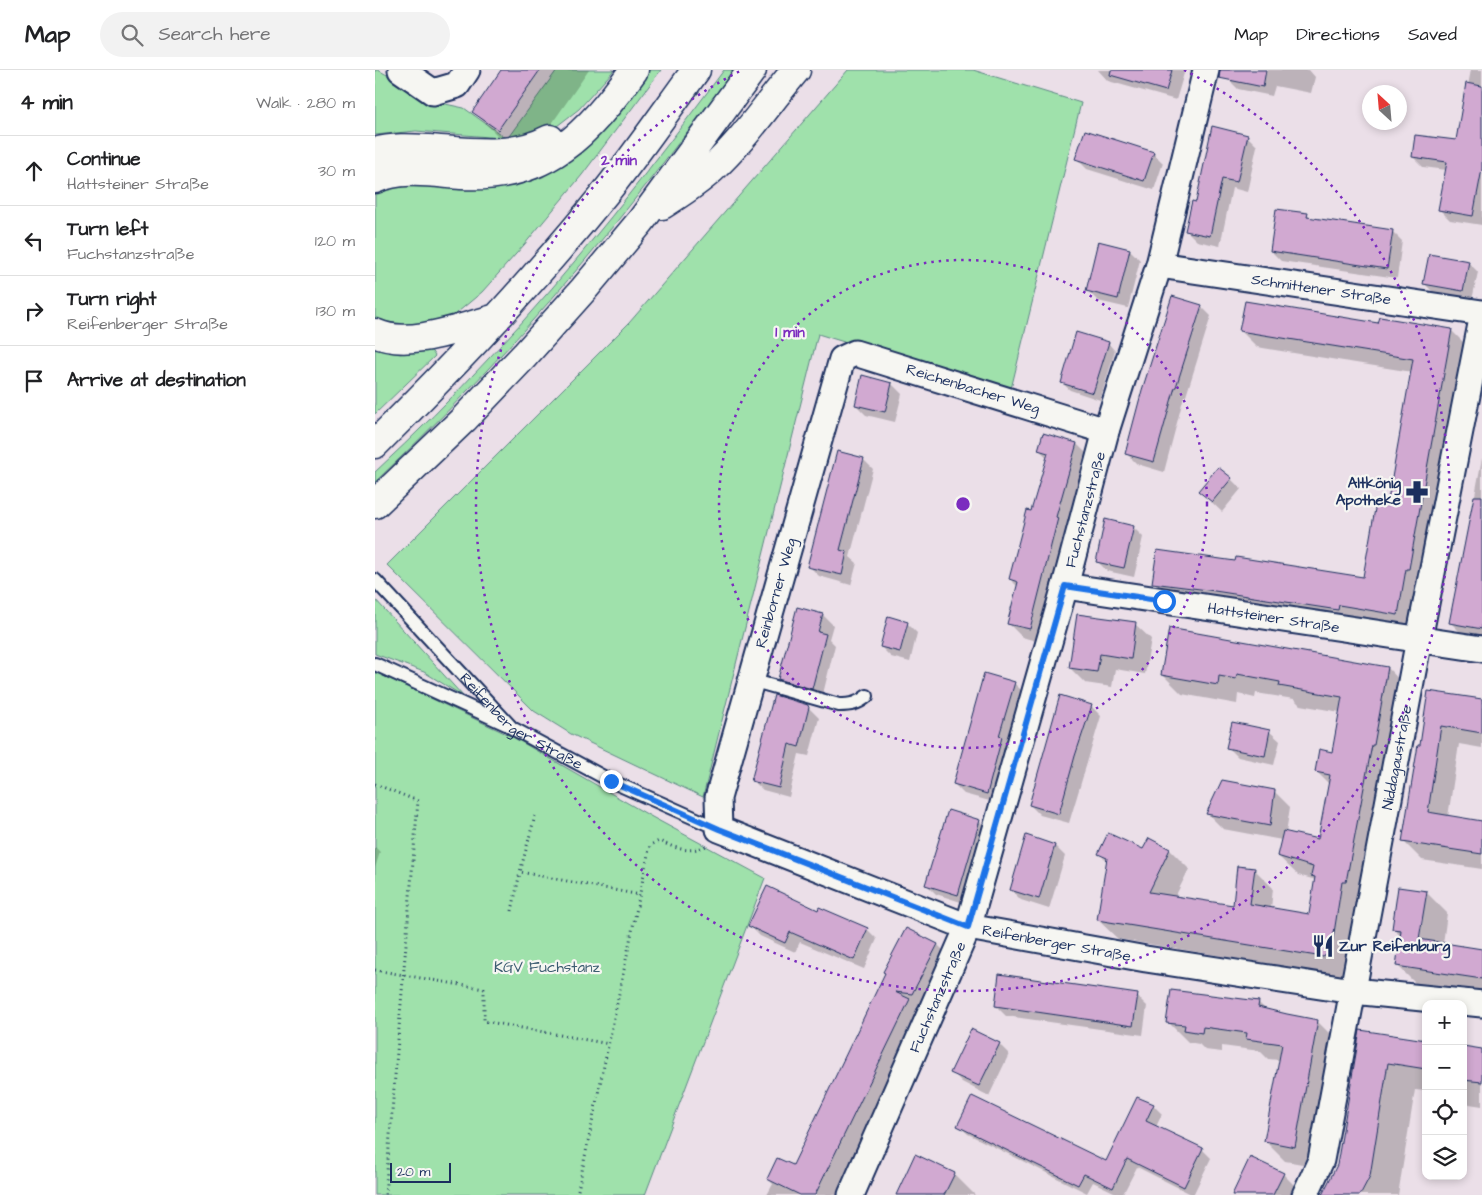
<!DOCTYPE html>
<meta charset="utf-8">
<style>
:root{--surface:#fff;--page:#f2f2f2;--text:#202124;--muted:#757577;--line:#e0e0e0}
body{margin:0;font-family:"Architects Daughter",sans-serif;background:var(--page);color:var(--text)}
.controls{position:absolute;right:15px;bottom:15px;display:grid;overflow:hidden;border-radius:10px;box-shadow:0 2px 8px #0003}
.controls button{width:45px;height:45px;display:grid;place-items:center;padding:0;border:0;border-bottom:1px solid var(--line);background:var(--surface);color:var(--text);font:25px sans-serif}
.compass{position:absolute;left:987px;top:15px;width:45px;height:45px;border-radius:50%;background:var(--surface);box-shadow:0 2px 8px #0003;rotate:334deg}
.scale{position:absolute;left:15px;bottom:12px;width:61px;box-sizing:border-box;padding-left:5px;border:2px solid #1b2f5e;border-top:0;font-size:14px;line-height:18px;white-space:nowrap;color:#1b2f5e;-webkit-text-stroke:4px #f6f6f2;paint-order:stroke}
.stop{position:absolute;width:15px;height:15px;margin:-11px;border:4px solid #1a73e8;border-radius:50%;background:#fff}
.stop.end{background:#1a73e8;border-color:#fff;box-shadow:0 1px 5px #0008}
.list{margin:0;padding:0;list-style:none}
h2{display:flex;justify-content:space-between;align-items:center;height:65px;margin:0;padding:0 20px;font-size:21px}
h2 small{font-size:16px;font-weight:400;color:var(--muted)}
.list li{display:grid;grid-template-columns:32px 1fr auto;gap:15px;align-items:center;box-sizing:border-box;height:70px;padding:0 20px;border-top:1px solid var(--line)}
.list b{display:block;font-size:19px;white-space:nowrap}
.list p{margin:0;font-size:16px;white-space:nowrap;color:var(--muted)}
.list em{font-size:16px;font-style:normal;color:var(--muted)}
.icon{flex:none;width:28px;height:28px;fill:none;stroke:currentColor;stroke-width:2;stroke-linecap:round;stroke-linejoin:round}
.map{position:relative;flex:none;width:1107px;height:1125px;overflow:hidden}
header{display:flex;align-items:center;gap:30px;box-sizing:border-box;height:70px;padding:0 25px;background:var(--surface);border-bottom:1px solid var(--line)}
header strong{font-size:24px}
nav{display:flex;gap:28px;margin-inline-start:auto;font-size:18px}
.search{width:350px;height:45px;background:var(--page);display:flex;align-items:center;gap:12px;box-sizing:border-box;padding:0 18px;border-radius:28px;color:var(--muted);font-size:19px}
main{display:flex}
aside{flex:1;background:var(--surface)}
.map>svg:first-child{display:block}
</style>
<header>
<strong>Map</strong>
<div class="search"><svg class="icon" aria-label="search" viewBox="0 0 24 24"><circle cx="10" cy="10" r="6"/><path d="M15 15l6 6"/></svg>Search here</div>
<nav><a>Map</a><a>Directions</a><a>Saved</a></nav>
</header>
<main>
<aside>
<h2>4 min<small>Walk · 280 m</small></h2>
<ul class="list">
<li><svg class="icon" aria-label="ahead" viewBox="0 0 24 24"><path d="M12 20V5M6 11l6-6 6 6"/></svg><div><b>Continue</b><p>Hattsteiner Straße</p></div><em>30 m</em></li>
<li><svg class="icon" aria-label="left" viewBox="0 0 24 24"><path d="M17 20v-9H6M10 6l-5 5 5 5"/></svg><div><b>Turn left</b><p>Fuchstanzstraße</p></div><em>120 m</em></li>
<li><svg class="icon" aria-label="right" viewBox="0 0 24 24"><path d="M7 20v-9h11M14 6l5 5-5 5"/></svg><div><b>Turn right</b><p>Reifenberger Straße</p></div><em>130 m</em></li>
<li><svg class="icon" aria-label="arrive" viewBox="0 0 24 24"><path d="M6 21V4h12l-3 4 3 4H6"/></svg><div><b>Arrive at destination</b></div></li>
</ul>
</aside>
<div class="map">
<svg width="1107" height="1125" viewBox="0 0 1107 1125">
<rect width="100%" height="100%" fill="#ebdfe8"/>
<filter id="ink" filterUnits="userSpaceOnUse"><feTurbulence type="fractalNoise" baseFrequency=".02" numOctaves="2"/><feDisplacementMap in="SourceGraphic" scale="10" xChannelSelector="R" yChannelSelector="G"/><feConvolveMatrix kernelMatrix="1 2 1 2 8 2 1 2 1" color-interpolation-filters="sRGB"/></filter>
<g filter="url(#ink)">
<path fill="#9fe1ab" stroke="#5d8884" d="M0,0H3L61,32L89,38L132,69L182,0H239L204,39L182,56L151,70L41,61L0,65Z
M272,0H286L207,105L149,175L107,222L77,247L49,259L0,254V122L5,120L30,115H49L79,119L141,116L168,107L191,91Z
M349,0H358C331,39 300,77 271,115C188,221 98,320 0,412V402C40,365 78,327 115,287C200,197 275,99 349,0Z
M473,0H598L706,33L635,323L443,264L328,727L196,664L159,641L12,495L254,253Z
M0,278L25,284L55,279L60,286L0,344Z
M0,529L88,626L49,602L0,584Z
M0,602L136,666L277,747L390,808L270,1125H0Z"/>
<path fill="#0003" d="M128,0H214L153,88L128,71L99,42Z
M723,0H810L801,30L733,11Z
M855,0H934L940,7L936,23L900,16L897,26L863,19L853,9Z
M1096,0H1107V155L1075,150L1065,140L1072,100L1048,97L1038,87L1082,72Z
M872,66L882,76L872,122L857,118L845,176L822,171L812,161L822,133Z
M778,83L788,93L779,120L712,99L702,89Z
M932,145L936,149L1017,161L1027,171L1022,208L906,191L896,181Z
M755,180L765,190L753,238L723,231L713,221Z
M1093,192L1103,202L1097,230L1060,224L1050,214Z
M826,236L836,246L811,326H809L789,402L762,394L752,384Z
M1004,255L1076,260L1092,276L1039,561L795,529L779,512L989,508L1013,437L1037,302L882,277L866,261Z
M733,273L740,281L725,330L695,320L687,313Z
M517,314L527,324L520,352L491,345L481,335Z
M702,374L716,388L668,573L647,567L633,553L643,517L635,509L673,388L664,380Z
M1107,388V575L1096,573L1076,553Z
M488,389L498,399L475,487L482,493L476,515L444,506L434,496Z
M856,409L866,419L847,442L825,421Z
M758,457L768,467L759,507L732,501L722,491Z
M448,545L458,555L454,569L460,575L447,628L415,619L405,609Z
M532,553L542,563L535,592L516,587L506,577Z
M760,554L776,569L770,604L740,599L737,617L710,613L695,598Z
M1013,598L1032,618L975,901L968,906L743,869L723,850L733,792L725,784L769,781L775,770L795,780L814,799L800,827L859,837L879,799L898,818L896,839L935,845L941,810L923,805L903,786L907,770L848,759L833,744L848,711L900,722L915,737L911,763L944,771L955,715L941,701L958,683L965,642L925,635L919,629L881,623L880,628L863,624L862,634L807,624L787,604Z
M639,613L649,623L622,733L589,724L579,714Z
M1054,622L1107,630V678L1084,674L1073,747L1107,752V799L1047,790L1028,771L1046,676Z
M432,636L444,648L434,686L424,684L414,727L388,720L377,710Z
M716,636L726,646L694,753L665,745L655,735Z
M894,661L905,671L899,695L863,687L853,677Z
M604,751L614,761L592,834L561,824L551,814Z
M680,776L690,786L674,839L646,830L636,820Z
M0,777L5,782L0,798Z
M1051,822L1072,843L1068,874L1107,880V926L1043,916L1022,895L1026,867L1018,858Z
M444,841L492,859L502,869L489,899L425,872L420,882L385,866L375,856Z
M531,859L563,875L578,890L552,939L541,937L549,945L462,1125H392L398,1114L393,1109L418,1097Z
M762,926L772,936L768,965L631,946L621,936Z
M883,932L891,940L942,951L962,971L939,1096L910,1091L890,1071L905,990L893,989L885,981L847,976V982L830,980L824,974L813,972L793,952Z
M986,961L1051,971V1021L1040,1020L1023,1125H949L963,1096Z
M624,974L634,984L614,1026L587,1012L577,1002Z
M1088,977L1107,980V1036L1088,1033Z
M763,1028L778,1035L787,1044L781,1057L827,1079L836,1088L818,1125L762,1097L748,1124L750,1125H745L718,1112L712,1123L593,1064L584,1056L732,1093Z
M579,1104L600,1125H522Z
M908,1104L929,1125H858Z"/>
<path fill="#d1a9d1" stroke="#1b2f5e" d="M126,0H165L123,60L97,42Z
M736,0H797L791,21L735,5Z
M845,0H891L888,17L844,8Z
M1091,13L1107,16V99L1098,146L1063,140L1072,92L1037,87L1040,65L1081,70Z
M837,56L873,65L862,112L847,109L835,166L810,161L817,131L821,132Z
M710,60L779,82L769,111L700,89Z
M901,139L933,143L932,147L1018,160L1012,199L895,181Z
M723,171L755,179L743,229L711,221Z
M1054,184L1094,191L1088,221L1048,214Z
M797,226L827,235L801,317H800L779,392L750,384L767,320Z
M870,231L1003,253L1005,247L1077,259L1034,499H1031L1023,545L964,535L963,540L833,520L777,513L782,480L860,491L861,487L988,507L1001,433L1012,436L1038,289L864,261Z
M701,262L734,272L718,323L686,313Z
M487,305L517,313L510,342L480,335Z
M668,363L702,373L681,447L683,448L655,559L632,554L643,512L634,509L652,440L656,441L673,383L663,380Z
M462,381L489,388L465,480L472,482L467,505L432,497Z
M843,397L857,408L837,432L823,421Z
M1099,426H1107V559L1074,553Z
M730,449L759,456L749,498L721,492Z
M422,537L448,544L443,562L451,564L437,619L403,609Z
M702,544L761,552L756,589L725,584L722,602L694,598Z
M513,546L533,552L525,582L505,577Z
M794,558L1013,597L999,675H997L971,812H967L956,882L948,887L722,850L732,788L723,784L733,763L768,779L774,768L795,779L774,822L858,835L862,796L880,798L875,834L934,844L940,807L936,806L938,797L902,786L908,761L943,769L955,705L940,702L944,679L957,682L967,627L904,616L905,612L862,604L861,609L844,606L843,615L786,605Z
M609,603L640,612L624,666L627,667L612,724L578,714Z
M1053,621L1107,629V663L1066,656L1053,742L1107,751V784L1027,772L1043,675H1045Z
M399,625L433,635V636L434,637L424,677L414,674L404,718L376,711Z
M685,625L717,635L700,686L684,744L654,735Z
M857,652L895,660L890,686L851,678Z
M847,710L900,720L895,756L831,744Z
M573,740L605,750L583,825L550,815Z
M651,765L680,775L664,829L635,820Z
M392,816L443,840L444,837L493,858L479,890L415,862L410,873L373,856Z
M1023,817L1052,821L1044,869L1107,879V909L1021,896L1026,860L1017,859Z
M531,858L563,874L537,924L520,922L535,929L440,1125H425L392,1109L402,1088L418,1095L510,903L508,902Z
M624,904L763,924L758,956L620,936Z
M796,920L884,931L883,937L912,944L943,950L920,1077L889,1071L907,974L871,969L872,963L828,957L827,963L809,960L810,955L791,953Z
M596,959L625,973L604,1016L575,1003Z
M985,960L1051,970V999L1013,993L995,1106L985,1125H947L962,1095Z
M1088,976L1107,979V1012L1088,1010Z
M597,1026L731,1091L762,1027L779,1034L771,1051L828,1078L809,1117L752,1089L738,1118L709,1104L703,1115L582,1056Z
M540,1084L580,1103L569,1125H521Z
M875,1087L909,1103L898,1125H857Z"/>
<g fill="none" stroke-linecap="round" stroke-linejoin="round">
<defs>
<g id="lane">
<path id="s1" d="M0,510L137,658L236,711L344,759"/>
<path d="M0,594L131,654"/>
<path d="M376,610L464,635C475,635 483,634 492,626"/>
</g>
<g id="street">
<path d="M26,0L58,22L82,15L92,0"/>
<path id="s2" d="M784,195L1107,243"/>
<path id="s3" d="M731,361L480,283L467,289L343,728L344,759L593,857L771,889L978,921L1107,934"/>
<path id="s4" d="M690,516L1107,579"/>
<path id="s5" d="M476,1125L593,857L690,516L731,361L784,195L831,0"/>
<path id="s6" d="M930,1125L946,1090L1044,569L1107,249"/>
</g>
<path id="highway" d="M0,82C18,77 35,78 54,79C95,82 137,89 175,69
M0,109C27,97 58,103 86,105C172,110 212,64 259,0
M287,135C304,124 322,113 337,99C369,70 393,33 421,0
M0,263C33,279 88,257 122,248
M0,374C81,294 159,211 231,122C262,83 291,41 321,0
M0,434L89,349L150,285L209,219L266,151L377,0"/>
</defs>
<use href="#lane" stroke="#1b2f5e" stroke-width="16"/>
<use href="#street" stroke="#1b2f5e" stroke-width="29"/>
<use href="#highway" stroke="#1b2f5e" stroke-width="31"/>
<path stroke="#1b2f5e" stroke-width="3" stroke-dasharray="1 4" stroke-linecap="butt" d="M0,714L43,731L10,1125
M160,746L145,802L265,825
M137,841L145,802
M0,900L109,919V951L234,974
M202,1125L275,775L284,771C300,778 314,784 331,776"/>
<use href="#lane" stroke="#f6f6f2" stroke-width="12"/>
<use href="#street" stroke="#f6f6f2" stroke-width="25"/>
<use href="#highway" stroke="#f6f6f2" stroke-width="28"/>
</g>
</g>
<g fill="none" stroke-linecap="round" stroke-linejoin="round" filter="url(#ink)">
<path stroke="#1a73e8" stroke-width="6" d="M236,711L344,759L593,857L690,516L789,531"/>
</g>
<g fill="none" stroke="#7b2cbf" stroke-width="2.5" stroke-dasharray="2.5 5">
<circle cx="588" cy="434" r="244"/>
<path d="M809 0A487 487 0 1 1 367 0"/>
</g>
<defs>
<symbol id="pharmacy-bare" viewBox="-9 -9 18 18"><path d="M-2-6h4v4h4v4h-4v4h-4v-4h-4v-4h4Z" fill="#1b2f5e" stroke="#f6f6f2" stroke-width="2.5" paint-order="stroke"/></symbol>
<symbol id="restaurant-bare" viewBox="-9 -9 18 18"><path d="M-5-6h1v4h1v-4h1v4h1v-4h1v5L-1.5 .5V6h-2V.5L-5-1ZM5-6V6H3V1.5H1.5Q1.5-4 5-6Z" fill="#1b2f5e" stroke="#f6f6f2" stroke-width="2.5" paint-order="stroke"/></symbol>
</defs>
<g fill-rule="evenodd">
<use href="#pharmacy-bare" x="1026" y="406" width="32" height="32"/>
<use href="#restaurant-bare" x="932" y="860" width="32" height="32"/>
</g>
<g text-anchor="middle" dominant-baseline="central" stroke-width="4.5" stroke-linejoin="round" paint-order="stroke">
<g font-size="15" fill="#1b2f5e" stroke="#f6f6f2">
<text stroke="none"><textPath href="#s2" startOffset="164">Schmittener Straße</textPath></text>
<text transform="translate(598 319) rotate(17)">Reichenbacher Weg</text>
<text stroke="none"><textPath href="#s5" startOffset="726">Fuchstanzstraße</textPath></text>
<text transform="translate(401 523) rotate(-74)">Reinborner Weg</text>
<text stroke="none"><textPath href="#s4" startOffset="211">Hattsteiner Straße</textPath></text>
<text stroke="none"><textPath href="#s1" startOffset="205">Reifenberger Straße</textPath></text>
<text stroke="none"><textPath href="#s6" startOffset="448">Niddagaustraße</textPath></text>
<text stroke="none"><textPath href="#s3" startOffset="1122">Reifenberger Straße</textPath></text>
<text stroke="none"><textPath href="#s5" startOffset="216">Fuchstanzstraße</textPath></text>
</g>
<g font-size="15" font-weight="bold" fill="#1b2f5e" stroke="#f6f6f2" text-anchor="end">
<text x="1026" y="413">Altkönig<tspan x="1026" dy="17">Apotheke</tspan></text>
<text x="964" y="876" text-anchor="start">Zur Reifenburg</text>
</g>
<g font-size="15" fill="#3c5c71" stroke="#f6f6f2">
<text x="172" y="897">KGV Fuchstanz</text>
</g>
</g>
<circle cx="588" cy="434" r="8" fill="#7b2cbf" stroke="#f6f6f2" stroke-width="2.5"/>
<g font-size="15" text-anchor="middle" font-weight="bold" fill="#7b2cbf" stroke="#f6f6f2" stroke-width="4.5" stroke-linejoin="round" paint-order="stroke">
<text x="244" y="95">2 min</text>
<text x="415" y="267">1 min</text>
</g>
</svg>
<div class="controls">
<button>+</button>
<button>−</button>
<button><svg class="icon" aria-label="locate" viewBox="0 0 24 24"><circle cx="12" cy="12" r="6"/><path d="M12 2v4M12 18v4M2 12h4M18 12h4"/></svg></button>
<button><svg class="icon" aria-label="layers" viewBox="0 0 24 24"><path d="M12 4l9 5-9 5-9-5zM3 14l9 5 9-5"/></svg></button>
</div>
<svg class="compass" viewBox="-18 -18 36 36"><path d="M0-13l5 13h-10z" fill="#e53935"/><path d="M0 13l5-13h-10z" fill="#757577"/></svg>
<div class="scale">20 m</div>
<div class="stop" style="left:789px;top:531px"></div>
<div class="stop end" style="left:236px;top:711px"></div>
</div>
</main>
